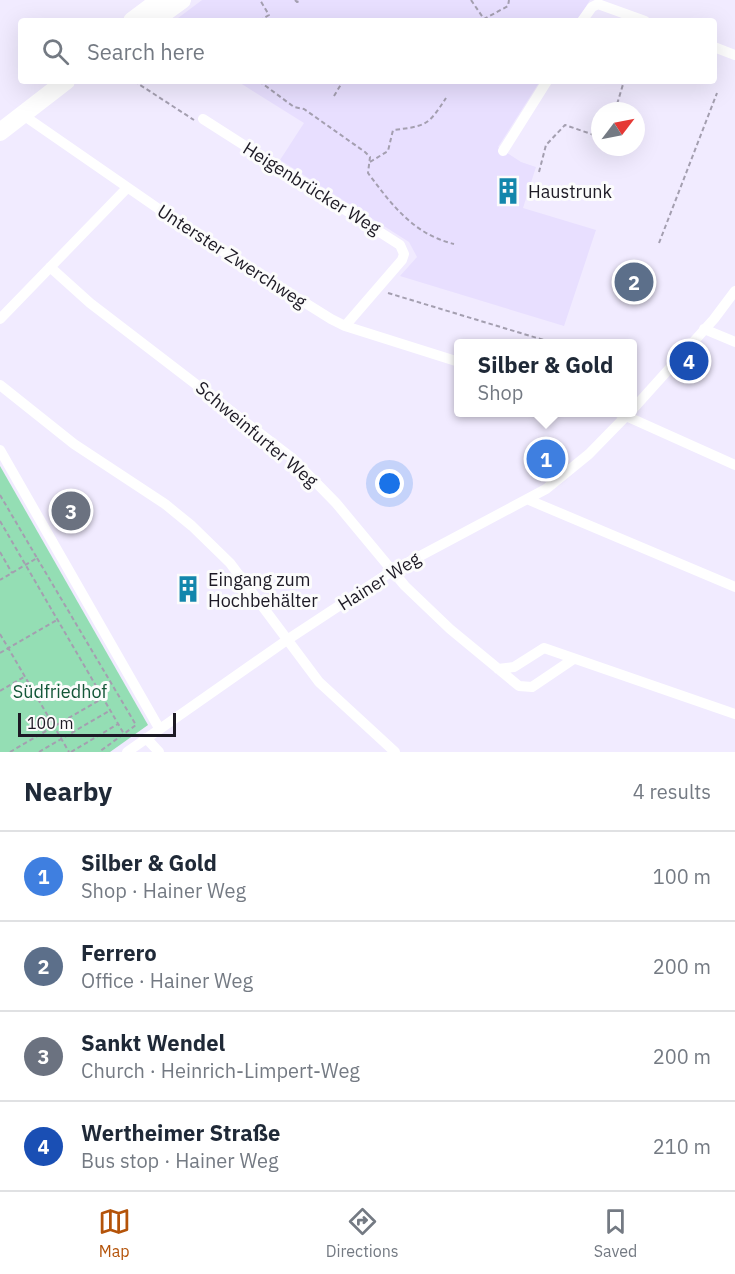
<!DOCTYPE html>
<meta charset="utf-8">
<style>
:root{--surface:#fff;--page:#f6f6f7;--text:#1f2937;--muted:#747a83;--line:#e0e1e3;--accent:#b45309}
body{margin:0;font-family:"IBM Plex Sans",sans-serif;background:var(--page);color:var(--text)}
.compass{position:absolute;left:591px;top:102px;width:54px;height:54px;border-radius:50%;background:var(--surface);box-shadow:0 6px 24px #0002;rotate:58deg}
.scale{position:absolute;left:18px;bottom:15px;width:158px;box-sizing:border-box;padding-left:6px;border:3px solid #1d1a25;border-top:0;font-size:16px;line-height:21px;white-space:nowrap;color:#1d1a25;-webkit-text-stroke:4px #fcfcfc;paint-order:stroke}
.you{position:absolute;left:390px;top:484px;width:21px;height:21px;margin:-15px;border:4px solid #fff;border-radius:50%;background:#1a73e8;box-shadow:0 0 0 9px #1a73e833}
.badge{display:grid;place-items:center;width:39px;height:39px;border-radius:50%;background:var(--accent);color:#fff;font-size:20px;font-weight:700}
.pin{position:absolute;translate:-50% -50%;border:3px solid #fff;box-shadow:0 2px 6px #0006}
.popup{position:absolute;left:454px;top:339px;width:183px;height:78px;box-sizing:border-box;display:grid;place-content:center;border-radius:6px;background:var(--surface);filter:drop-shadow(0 2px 4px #0005);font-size:20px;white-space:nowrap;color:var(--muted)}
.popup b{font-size:22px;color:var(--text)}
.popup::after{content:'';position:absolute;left:50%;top:100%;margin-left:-12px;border:12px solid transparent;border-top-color:var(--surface)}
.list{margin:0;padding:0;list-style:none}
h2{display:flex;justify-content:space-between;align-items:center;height:78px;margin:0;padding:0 24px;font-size:26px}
h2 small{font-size:20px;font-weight:400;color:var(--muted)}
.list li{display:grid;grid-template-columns:39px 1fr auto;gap:18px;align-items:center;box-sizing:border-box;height:90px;padding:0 24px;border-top:2px solid var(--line)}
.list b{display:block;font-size:22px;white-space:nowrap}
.list p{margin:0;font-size:20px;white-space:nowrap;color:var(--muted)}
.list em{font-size:20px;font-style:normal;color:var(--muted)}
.icon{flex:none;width:33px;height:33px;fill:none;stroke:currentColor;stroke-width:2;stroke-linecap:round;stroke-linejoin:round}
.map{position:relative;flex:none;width:735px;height:752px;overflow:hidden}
.search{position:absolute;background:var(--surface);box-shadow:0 6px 24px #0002;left:18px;right:18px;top:18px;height:66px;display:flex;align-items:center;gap:15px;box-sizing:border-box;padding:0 21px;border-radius:6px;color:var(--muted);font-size:22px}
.sheet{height:438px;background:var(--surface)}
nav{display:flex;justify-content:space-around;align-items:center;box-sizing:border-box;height:84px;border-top:2px solid var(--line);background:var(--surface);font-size:16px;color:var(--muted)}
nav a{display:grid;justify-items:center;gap:3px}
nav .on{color:var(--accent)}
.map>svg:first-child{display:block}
</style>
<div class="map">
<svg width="735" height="752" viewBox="0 0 735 752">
<rect width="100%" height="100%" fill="#f1ebff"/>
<path fill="#e8dfff" d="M202,0H590L577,21H174Z
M237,81H540L498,147L521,162L536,167L523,208L596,230L564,326L400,276L417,257L409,242L280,160L304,123Z"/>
<path fill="#94deb4" d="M0,466L148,725L110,752H0Z"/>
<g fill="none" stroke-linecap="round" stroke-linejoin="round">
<path stroke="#a49fb0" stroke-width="2" stroke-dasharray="4.5 3" stroke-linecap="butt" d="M295,0L297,2L301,0
M471,0L484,19L508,6L509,0
M259,21L269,15L260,0
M134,81L194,120
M259,81L294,107L304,109L365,152L370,157L368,173C392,205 413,234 454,244
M334,96L343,81
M615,111L624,81
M370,162L388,151L393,130C426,126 428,126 446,98
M539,172L546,145L565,125L600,137
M659,243L717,93
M388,293L557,344
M0,495L37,558L0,580
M0,521L124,734
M0,552L12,573
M37,558L136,725L99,752
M0,634L69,752
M0,653L57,620
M0,691L24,677
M10,752L103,698
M39,752L109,711
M71,752L118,724"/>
<path stroke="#fff" stroke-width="10" d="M582,21L592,7L598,4L645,21
M714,47L735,55
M23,115L192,232L331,319L345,326L459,362
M203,119L400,245L404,254L402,260L345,326
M503,151L547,81
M50,267L90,303L292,458L336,503L405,586L450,629L519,686L532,687L572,660
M0,319L127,188
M704,329L735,342
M0,385L74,444L165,504L192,526L230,563L319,682L395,752
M633,409L714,319L735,291
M617,412L735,465
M0,450L159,728
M529,500L735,587
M498,669L514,667L544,648L735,714
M146,738L159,752
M127,752L287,640L392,571L546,489L589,454L630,412"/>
<path stroke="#fff" stroke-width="18" d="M132,21L160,0
M153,21L182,0
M0,132L66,81"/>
</g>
<defs>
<symbol id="building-bare" viewBox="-9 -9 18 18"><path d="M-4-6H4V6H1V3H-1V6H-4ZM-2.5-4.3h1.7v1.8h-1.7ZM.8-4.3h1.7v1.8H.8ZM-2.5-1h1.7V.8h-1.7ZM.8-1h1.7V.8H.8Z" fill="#1386ac" stroke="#fcfcfc" stroke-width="2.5" paint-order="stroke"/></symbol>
</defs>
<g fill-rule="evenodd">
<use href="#building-bare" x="489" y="172" width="38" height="38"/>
<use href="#building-bare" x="169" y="570" width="38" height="38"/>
</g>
<g text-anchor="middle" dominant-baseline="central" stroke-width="6" stroke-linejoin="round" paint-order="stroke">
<g font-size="18" fill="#1d1a25" stroke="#fcfcfc">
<text transform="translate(312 188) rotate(32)">Heigenbrücker Weg</text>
<text transform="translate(232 256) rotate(33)">Unterster Zwerchweg</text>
<text transform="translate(257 434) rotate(40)">Schweinfurter Weg</text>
<text transform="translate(379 581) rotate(-32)">Hainer Weg</text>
</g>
<g font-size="18" fill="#1d1a25" stroke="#fcfcfc" text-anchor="start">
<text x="528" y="191">Haustrunk</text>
<text x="208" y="579">Eingang zum<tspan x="208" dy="21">Hochbehälter</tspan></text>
</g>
<g font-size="18" fill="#135638" stroke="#fcfcfc">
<text x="60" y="691">Südfriedhof</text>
</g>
</g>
</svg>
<svg class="compass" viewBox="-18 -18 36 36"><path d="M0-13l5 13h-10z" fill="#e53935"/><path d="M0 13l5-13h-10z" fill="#747a83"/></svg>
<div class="scale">100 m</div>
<div class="you"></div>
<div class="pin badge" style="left:546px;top:459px;background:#3f7fe0">1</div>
<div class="popup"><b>Silber &amp; Gold</b>Shop</div>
<div class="pin badge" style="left:634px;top:282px;background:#5c6f8a">2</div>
<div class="pin badge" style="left:71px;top:511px;background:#6b7280">3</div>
<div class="pin badge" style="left:689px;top:361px;background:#1a4fb4">4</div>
<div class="search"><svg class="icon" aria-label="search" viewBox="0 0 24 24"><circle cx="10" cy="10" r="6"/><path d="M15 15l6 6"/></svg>Search here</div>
</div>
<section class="sheet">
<h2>Nearby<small>4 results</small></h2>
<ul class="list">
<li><span class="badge" style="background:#3f7fe0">1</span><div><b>Silber &amp; Gold</b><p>Shop · Hainer Weg</p></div><em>100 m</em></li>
<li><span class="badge" style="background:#5c6f8a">2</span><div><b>Ferrero</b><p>Office · Hainer Weg</p></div><em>200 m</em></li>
<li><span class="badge" style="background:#6b7280">3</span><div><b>Sankt Wendel</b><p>Church · Heinrich-Limpert-Weg</p></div><em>200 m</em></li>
<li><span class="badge" style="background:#1a4fb4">4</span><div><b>Wertheimer Straße</b><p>Bus stop · Hainer Weg</p></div><em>210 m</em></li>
</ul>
</section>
<nav>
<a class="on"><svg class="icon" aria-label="map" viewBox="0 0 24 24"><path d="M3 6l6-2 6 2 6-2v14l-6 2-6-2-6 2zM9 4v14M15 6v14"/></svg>Map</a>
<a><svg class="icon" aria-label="directions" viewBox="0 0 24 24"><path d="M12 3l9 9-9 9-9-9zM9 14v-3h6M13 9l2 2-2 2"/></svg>Directions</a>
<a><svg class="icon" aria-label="saved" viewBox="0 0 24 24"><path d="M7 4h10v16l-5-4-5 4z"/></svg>Saved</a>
</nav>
